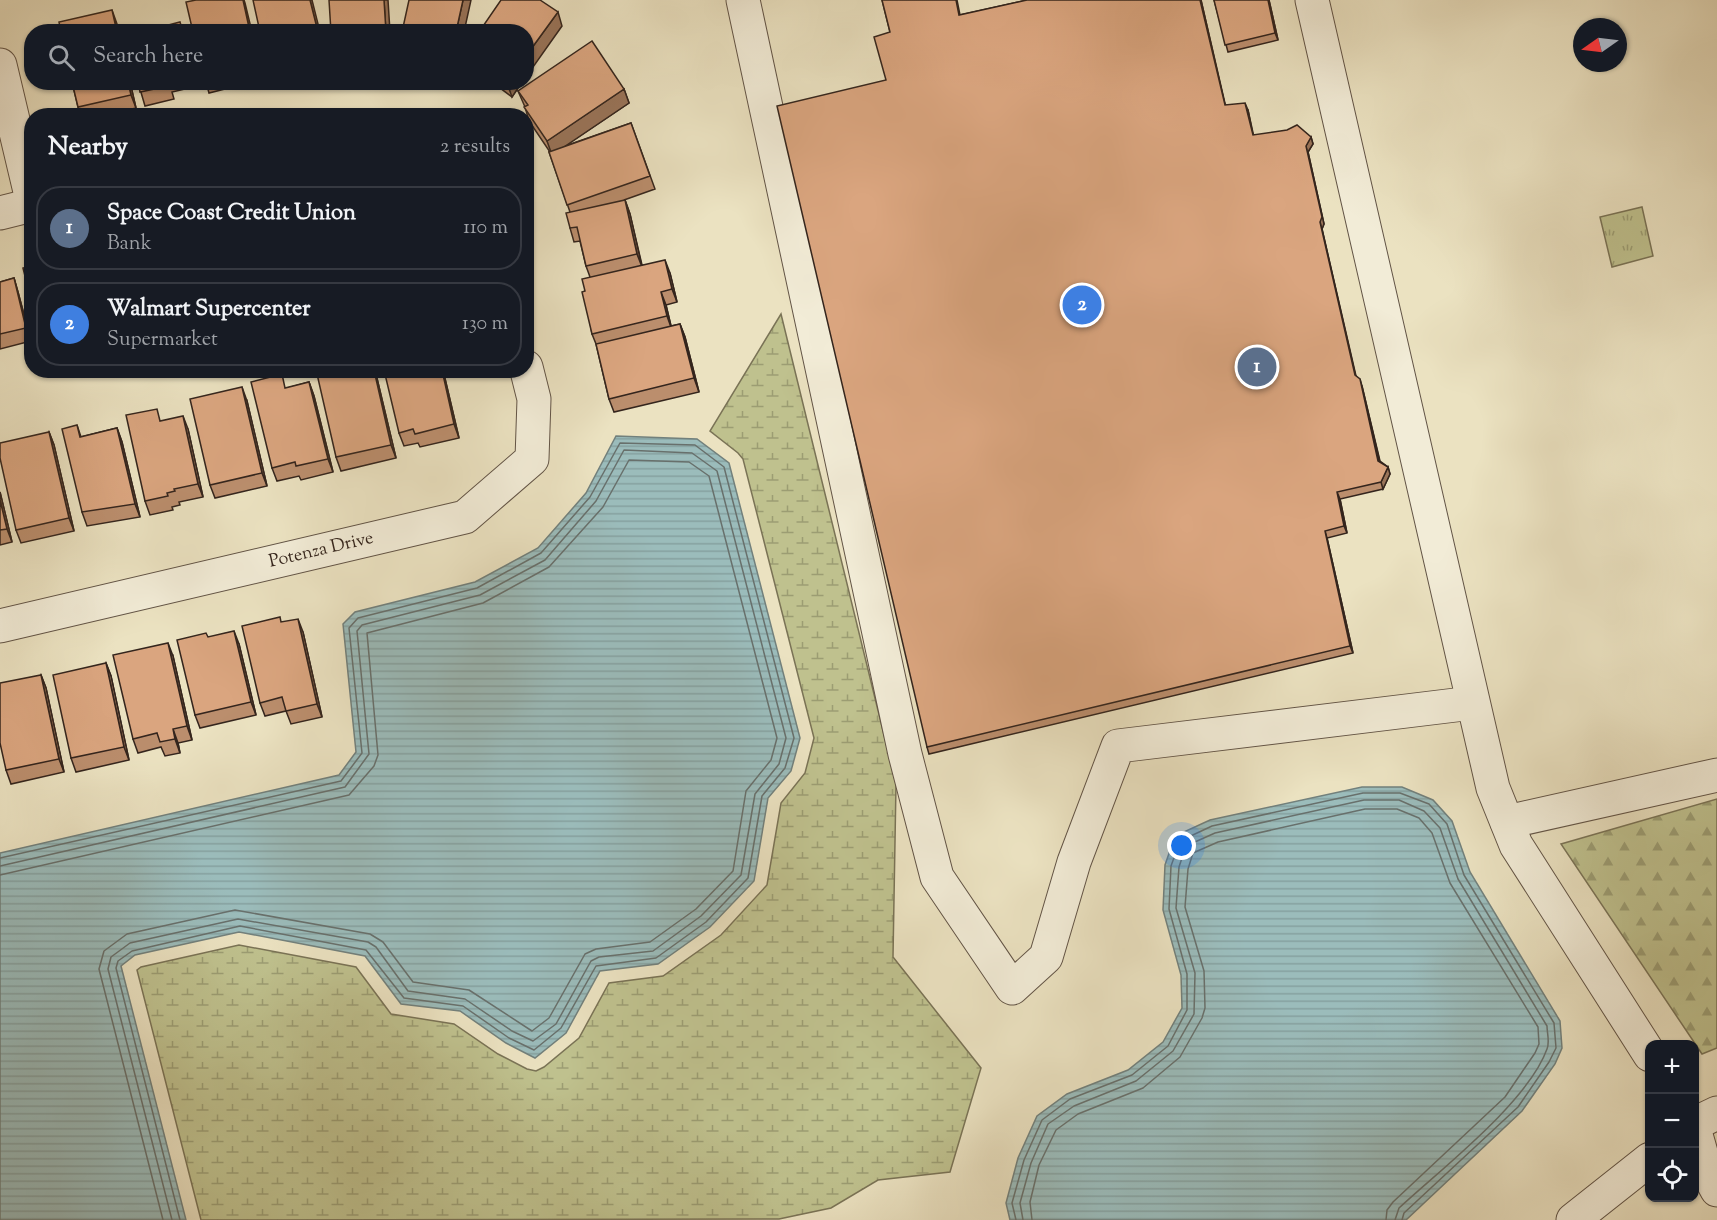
<!DOCTYPE html>
<meta charset="utf-8">
<style>
:root{--surface:#171b24;--page:#20242c;--text:#f1f3f6;--muted:#9ea1a6;--line:#363941;--accent:#d93025}
body{margin:0;font-family:"Sorts Mill Goudy",serif;background:var(--page);color:var(--text)}
.controls{position:absolute;right:18px;bottom:18px;display:grid;overflow:hidden;border-radius:12px;box-shadow:0 2px 4px #0004}
.controls button{width:54px;height:54px;display:grid;place-items:center;padding:0;border:0;border-bottom:2px solid var(--line);background:var(--surface);color:var(--text);font:30px sans-serif}
.compass{position:absolute;left:1573px;top:18px;width:54px;height:54px;border-radius:50%;background:var(--surface);box-shadow:0 2px 4px #0004;rotate:256deg}
.you{position:absolute;left:1182px;top:846px;width:21px;height:21px;margin:-15px;border:4px solid #fff;border-radius:50%;background:#1a73e8;box-shadow:0 0 0 9px #1a73e833}
.badge{display:grid;place-items:center;width:39px;height:39px;border-radius:50%;background:var(--accent);color:#fff;font-size:20px;font-weight:700}
.pin{position:absolute;translate:-50% -50%;border:3px solid #fff;box-shadow:0 2px 6px #0006}
.list{margin:0;padding:0;list-style:none}
h2{display:flex;justify-content:space-between;align-items:center;height:78px;margin:0;padding:0 24px;font-size:26px}
h2 small{font-size:20px;font-weight:400;color:var(--muted)}
.list li{display:grid;grid-template-columns:39px 1fr auto;gap:18px;align-items:center;box-sizing:border-box;height:84px;margin:0 12px 12px;padding:0 12px;border:2px solid var(--line);border-radius:24px}
.list b{display:block;font-size:22px;white-space:nowrap}
.list p{margin:0;font-size:20px;white-space:nowrap;color:var(--muted)}
.list em{font-size:20px;font-style:normal;color:var(--muted)}
.icon{flex:none;width:33px;height:33px;fill:none;stroke:currentColor;stroke-width:2;stroke-linecap:round;stroke-linejoin:round}
.map{position:relative;flex:none;width:1717px;height:1220px;overflow:hidden}
.search{position:absolute;background:var(--surface);box-shadow:0 2px 4px #0004;left:24px;top:24px;width:510px;height:66px;display:flex;align-items:center;gap:15px;box-sizing:border-box;padding:0 21px;border-radius:24px;color:var(--muted);font-size:22px}
.panel{position:absolute;background:var(--surface);box-shadow:0 2px 4px #0004;left:24px;top:108px;width:510px;height:270px;border-radius:24px}
.map>svg:first-child{display:block}
</style>
<div class="map">
<svg width="1717" height="1220" viewBox="0 0 1717 1220">
<defs>
<pattern id="grass-tufts" width="24" height="20" patternUnits="userSpaceOnUse" patternTransform="scale(1.5)"><rect width="24" height="20" fill="#bfc18e"/><path d="M3 7l-1-3M5 7V3M7 7l1-3M15 17l-1-3M17 17v-4M19 17l1-3" fill="none" stroke="#9c9d73"/></pattern>
<pattern id="forest-firs" width="22" height="20" patternUnits="userSpaceOnUse" patternTransform="scale(1.5)"><rect width="22" height="20" fill="#bfc18e"/><path d="M5 1l3.5 6h-7zM16 11l3.5 6h-7z" fill="#9c9d73"/></pattern>
<pattern id="wetland-marsh" width="20" height="14" patternUnits="userSpaceOnUse" patternTransform="scale(1.5)"><rect width="20" height="14" fill="#bfc18e"/><path d="M1 5h8M5 5V1M11 12h8M15 12V8" fill="none" stroke="#9c9d73"/></pattern>
<pattern id="water-rules" width="6" height="5" patternUnits="userSpaceOnUse" patternTransform="scale(1.5)"><rect width="6" height="5" fill="#9bbcbb"/><path d="M0 2.5h6" fill="none" stroke="#86a1a0"/></pattern>
</defs>
<rect width="100%" height="100%" fill="#ebe2c1"/>
<filter id="stains"><feTurbulence type="fractalNoise" baseFrequency=".00333" numOctaves="4"/><feColorMatrix values="0 0 0 0 .2 0 0 0 0 .09 0 0 0 0 .02 0 0 0 .5 -.17"/></filter>
<radialGradient id="worn" r=".72"><stop offset=".6" stop-color="#630" stop-opacity="0"/><stop offset="1" stop-color="#630" stop-opacity=".3"/></radialGradient>
<path fill="url(#grass-tufts)" stroke="#7a7356" stroke-width="1.5" d="M1642,207L1653,256L1612,267L1600,217Z"/>
<path fill="url(#forest-firs)" stroke="#7a7356" stroke-width="1.5" d="M1717,799V1048L1702,1054L1561,844Z"/>
<path fill="url(#wetland-marsh)" stroke="#7a7356" stroke-width="1.5" d="M781,314L896,784L893,957L981,1068L950,1172L878,1180L831,1208L779,1219L201,1220L137,970L141,967L239,945L356,967L391,1014L454,1024L498,1054L527,1069L536,1071L544,1067L579,1038L609,983L663,976L721,935L767,885L781,803L805,773L814,738L743,459L738,453L710,431Z"/>
<path fill="url(#water-rules)" stroke="#72807c" stroke-width="1.5" d="M616,436L697,439L729,463L800,738L791,771L768,798L754,881L710,927L658,964L600,971L566,1033L535,1058L506,1043L460,1011L401,1004L365,956L239,932L135,955L121,966L186,1220H0V853L339,775L356,752L343,624L355,612L475,582L538,548L586,493Z
M1362,787H1402L1433,800L1452,821L1470,872L1560,1021L1562,1048L1555,1064L1522,1111L1406,1220H1010L1006,1203L1018,1158L1037,1116L1067,1094L1128,1070L1163,1042L1182,1008L1181,975L1163,910L1165,865L1175,836L1210,820Z"/>
<g fill="none" stroke-linecap="round" stroke-linejoin="round">
<path stroke="#68706c" stroke-width="1.5" d="M0,858L341,781L362,753L349,628L358,618L477,588L541,553L590,497L620,443L695,445L724,467L794,738L785,768L762,796L748,878L706,922L656,958L596,966L561,1028L534,1050L509,1038L463,1006L404,998L366,950L240,926L132,951L118,961L116,968L180,1220
M0,866L345,787L369,754L357,631L362,625L480,595L545,560L596,501L624,450L692,453L717,471L786,738L779,764L755,794L741,875L701,916L653,951L599,957L591,961L556,1024L533,1041L512,1031L465,999L408,991L376,947L368,942L238,919L130,943L111,957L108,969L172,1220
M0,875L349,795L374,766L378,755L367,633L483,603L549,567L603,507L629,460L689,462L709,476L777,738L771,760L746,791L733,871L696,909L650,942L596,949L585,954L549,1018L532,1031L469,990L413,982L383,942L370,934L235,910L127,934L104,951L99,969L163,1220
M1016,1220L1012,1203L1024,1160L1042,1120L1070,1099L1132,1075L1168,1046L1187,1010V974L1169,909L1171,866L1180,841L1212,826L1363,793H1400L1429,804L1447,824L1464,875L1554,1023L1556,1048L1549,1062L1518,1107L1404,1213L1402,1220
M1023,1220L1020,1203L1031,1163L1048,1124L1074,1106L1136,1081L1173,1051L1194,1014L1195,973L1176,908L1179,867L1186,846L1215,833L1364,800H1399L1424,811L1440,828L1458,879L1547,1026C1547,1033 1550,1042 1547,1049C1528,1102 1441,1169 1399,1208L1395,1220
M1032,1220L1030,1202L1039,1165L1056,1130L1078,1114L1143,1088L1180,1057L1202,1018L1205,1008L1204,971L1185,907L1188,869L1193,853L1218,842L1365,809H1397L1419,818L1432,833L1450,883L1538,1027L1539,1044L1535,1053L1505,1097L1393,1202L1387,1210L1386,1220"/>
<defs>
<g id="minor">
<path d="M743,0L905,754L937,877L1012,988L1046,957L1074,862L1118,746L1472,703"/>
<path d="M1312,0L1493,788L1516,845L1650,1055"/>
<path d="M0,65L32,200"/>
<path d="M0,213L32,205"/>
<path id="s1" d="M0,626L465,517L532,459L534,399L526,367"/>
<path d="M1507,822L1717,775"/>
<path d="M1694,1124L1717,1113"/>
<path d="M1694,1128L1706,1170L1717,1190"/>
<path d="M1573,1220L1650,1159"/>
</g>
</defs>
<use href="#minor" stroke="#625446" stroke-width="35"/>
<use href="#minor" stroke="#f2ecd7" stroke-width="33"/>
</g>
<path fill="#bb8e6d" stroke="#34251d" stroke-width="1.5" d="M882,0H957L960,15L1027,0H1201L1225,105L1248,110L1253,135L1311,137L1313,144L1308,152L1324,224L1322,229L1356,376L1362,386L1380,461L1388,467L1390,474L1383,489L1340,499L1347,533L1327,538L1353,653L929,754L927,747L886,80L890,32Z
M1214,0H1269L1278,40L1228,52Z
M72,82H130L136,108L104,116H81L78,107Z
M138,82H197L198,86L172,92L174,99L145,106Z
M206,82H241V85L209,93Z
M492,82H522L512,97Z
M624,89L629,103L565,146L631,123L655,189L624,200H625L630,214L642,265L670,273L677,302L666,305L671,326L680,324L685,337L699,392L614,412L609,399L596,344L592,334L585,291L590,277L586,266L580,241L574,242L570,228V212L549,152H550L529,121L525,107L518,91Z
M14,278L18,292L31,341L0,349V282Z
M329,370H375L396,458L341,471L336,457Z
M443,370L459,438L420,447L418,443L404,446L399,433Z
M309,382L314,396L333,472L301,480L299,476L277,481L272,468L287,388Z
M247,401L267,486L215,498L210,485Z
M161,421L188,429L203,497L179,502L180,505L172,507L173,510L150,515L145,501Z
M77,425L81,437L117,428L122,442L140,517L87,526L82,512Z
M49,432L54,445L74,531L21,543L16,530Z
M0,492L12,542L0,545Z
M282,622L303,632L322,717L291,724L286,711L265,716L260,703Z
M208,637L239,644L256,715L200,728L195,715Z
M173,656L192,740L178,743L180,753L165,756L161,747L138,753L133,739Z
M106,663L111,676L129,760L76,772L71,758Z
M41,675L46,688L64,772L11,784L6,770Z"/>
<path fill="#997459" stroke="#34251d" stroke-width="1.5" d="M243,0H244L245,3L252,32H250Z
M310,0H312L320,32H318Z
M384,0H388L390,32H386Z
M463,0H471L464,32H456Z
M1200,0H1201L1227,112L1225,105Z
M1268,0H1269L1278,40L1275,33Z
M112,10L117,24L119,32H117Z
M558,12L562,26L526,77V56Z
M128,82H130L136,108L131,95Z
M508,82H522L512,97L507,83Z
M624,89L629,103L552,155L547,141Z
M1245,103L1248,110L1255,142L1253,135Z
M1311,137L1313,144L1308,152L1324,224L1322,229L1357,382L1355,375L1320,222L1306,146Z
M625,200L630,214L642,267L637,254Z
M665,260L670,273L677,302L672,289Z
M14,278L18,292L31,341L26,328Z
M661,292L666,305L672,330L667,316Z
M680,324L685,337L699,392L694,378Z
M374,370H375L376,374L396,458L391,445Z
M442,370H443L459,438L454,424Z
M1360,379L1362,386L1381,467L1378,461Z
M309,382L314,396L333,472L328,459Z
M242,387L247,401L267,486L262,473Z
M183,416L188,429L203,497L198,484Z
M117,428L122,442L140,517L135,504Z
M49,432L54,445L74,531L69,518Z
M1388,467L1390,474L1383,489L1381,482Z
M0,492L12,542L7,529L0,500Z
M1337,492L1340,499L1347,533L1344,526Z
M1325,531L1327,538L1353,653L1350,646Z
M298,619L303,632L322,717L317,704Z
M234,631L239,644L256,715L251,702Z
M168,643L173,656L192,740L187,726Z
M106,663L111,676L129,760L124,747Z
M41,675L46,688L64,772L59,759Z
M173,729L178,743L180,753L175,739Z"/>
<path fill="#daa57f" stroke="#34251d" stroke-width="1.5" d="M196,0H243L250,32H193L186,2Z
M253,0H310L318,32H260Z
M329,0H384L386,32H331Z
M409,0H463L456,32H402Z
M501,0H540L558,12L526,56V32H479Z
M882,0H956L959,15L1027,0H1200L1225,105L1245,103L1253,135L1287,130L1297,125L1311,137L1306,146L1322,217L1320,222L1355,375L1360,379L1378,461L1388,467L1381,482L1337,492L1344,526L1325,531L1350,646L927,747L777,106L886,80L874,37L890,32Z
M1214,0H1268L1275,33L1225,45Z
M112,10L117,32H61L59,22Z
M180,22L183,32H142Z
M592,41L624,89L547,141L524,107L528,105L518,91Z
M72,82H128L131,95L78,107Z
M138,82H168L169,86L140,92Z
M631,123L650,176L567,205L549,152Z
M625,200L637,254L586,266L577,227L570,228L566,213Z
M665,260L672,289L661,292L667,316L592,334L582,292L585,291L582,279Z
M32,266V304L23,268Z
M14,278L26,328L0,334V282Z
M680,324L694,378L609,399L596,344Z
M329,370H374L391,445L336,457L317,374Z
M384,370H442L454,424L415,434L413,429L399,433Z
M282,374L285,388L309,382L328,459L296,466L295,462L272,468L251,382Z
M242,387L262,473L210,485L190,399Z
M157,409L160,421L183,416L198,484L174,489L175,491L167,493L168,496L145,501L126,415Z
M77,425L80,437L117,428L135,504L82,512L62,429Z
M49,432L69,518L16,530L0,458V443Z
M0,500L7,529L0,530Z
M280,617L281,622L298,619L317,704L286,711L282,697L260,703L242,626Z
M234,631L251,702L195,715L177,640L206,633L208,637Z
M168,643L187,726L173,729L175,739L160,742L157,733L133,739L113,655Z
M106,663L124,747L71,758L53,675Z
M41,675L59,759L6,770L0,743V683Z"/>
<g text-anchor="middle" dominant-baseline="central" stroke-width="5" stroke-linejoin="round" paint-order="stroke">
<g font-size="18" fill="#34251d" stroke="#f2ecd7">
<text stroke="none"><textPath href="#s1" startOffset="330">Potenza Drive</textPath></text>
</g>
</g>
<rect width="100%" height="100%" filter="url(#stains)"/>
<rect width="100%" height="100%" fill="url(#worn)"/>
</svg>
<div class="controls">
<button>+</button>
<button>−</button>
<button><svg class="icon" aria-label="locate" viewBox="0 0 24 24"><circle cx="12" cy="12" r="6"/><path d="M12 2v4M12 18v4M2 12h4M18 12h4"/></svg></button>
</div>
<svg class="compass" viewBox="-18 -18 36 36"><path d="M0-13l5 13h-10z" fill="#e53935"/><path d="M0 13l5-13h-10z" fill="#9ea1a6"/></svg>
<div class="you"></div>
<div class="pin badge" style="left:1257px;top:367px;background:#5c6f8a">1</div>
<div class="pin badge" style="left:1082px;top:305px;background:#3f7fe0">2</div>
<div class="search"><svg class="icon" aria-label="search" viewBox="0 0 24 24"><circle cx="10" cy="10" r="6"/><path d="M15 15l6 6"/></svg>Search here</div>
<section class="panel">
<h2>Nearby<small>2 results</small></h2>
<ul class="list">
<li><span class="badge" style="background:#5c6f8a">1</span><div><b>Space Coast Credit Union</b><p>Bank</p></div><em>110 m</em></li>
<li><span class="badge" style="background:#3f7fe0">2</span><div><b>Walmart Supercenter</b><p>Supermarket</p></div><em>130 m</em></li>
</ul>
</section>
</div>
